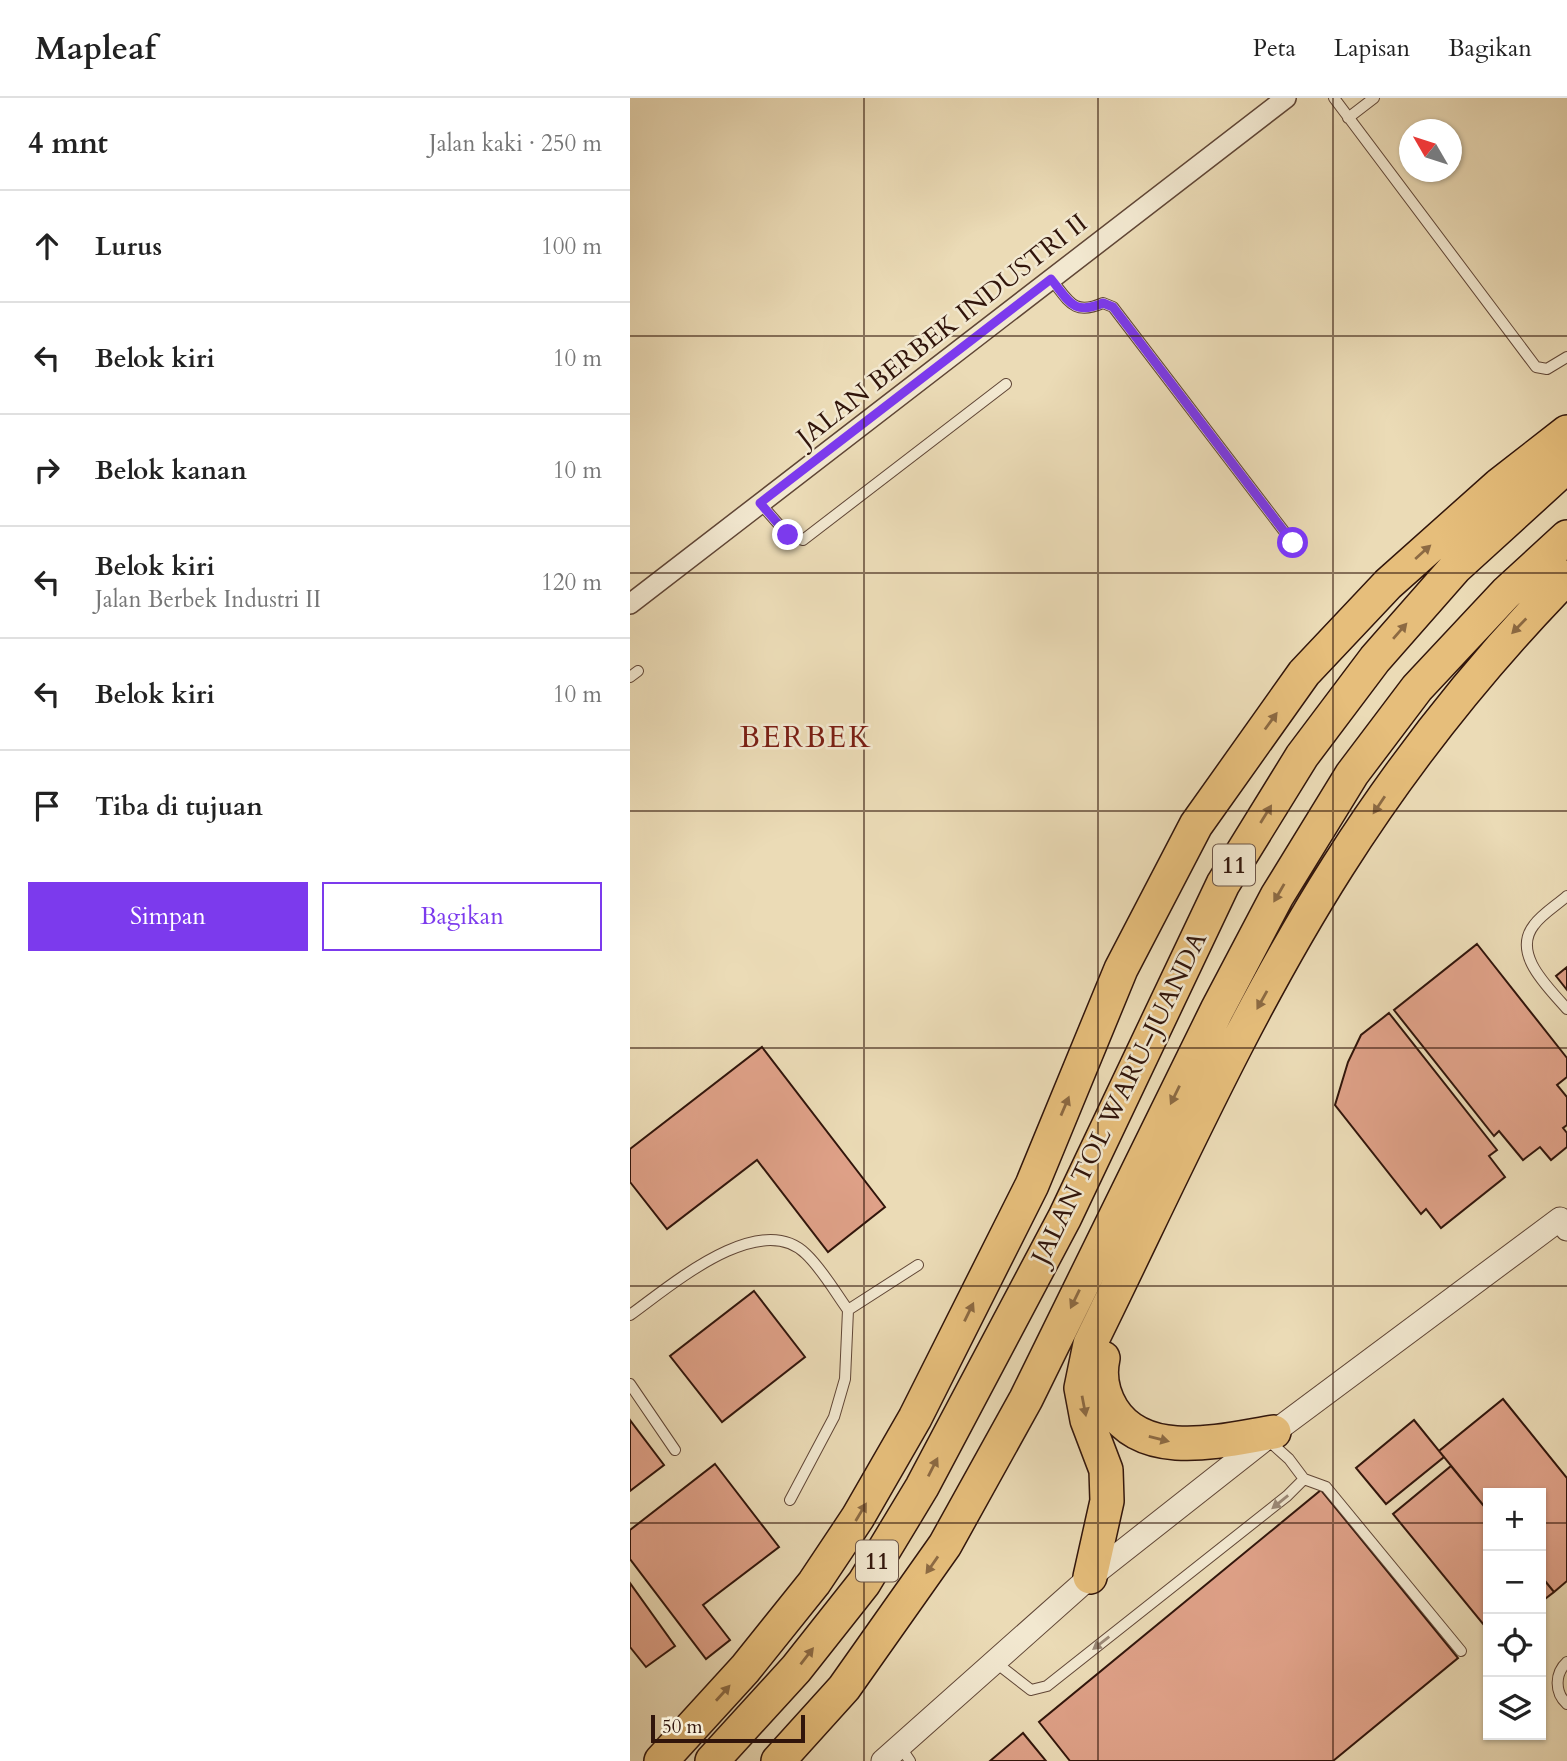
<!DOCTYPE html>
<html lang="id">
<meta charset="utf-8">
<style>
:root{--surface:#fff;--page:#f6f6f6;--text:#222;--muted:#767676;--line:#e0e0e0;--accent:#7c3aed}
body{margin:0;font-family:Cardo,serif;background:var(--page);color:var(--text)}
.controls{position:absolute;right:21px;bottom:21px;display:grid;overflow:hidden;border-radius:0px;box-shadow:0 2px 5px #0004}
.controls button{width:63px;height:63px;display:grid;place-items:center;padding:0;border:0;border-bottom:2px solid var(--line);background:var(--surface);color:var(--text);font:35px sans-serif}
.compass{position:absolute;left:769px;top:21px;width:63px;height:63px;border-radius:50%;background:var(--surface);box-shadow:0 2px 5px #0004;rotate:309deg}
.scale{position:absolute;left:21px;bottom:18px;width:154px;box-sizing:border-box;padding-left:7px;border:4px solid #31150b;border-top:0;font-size:19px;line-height:24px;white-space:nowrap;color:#31150b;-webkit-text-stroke:5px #f2e8d0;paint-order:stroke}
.stop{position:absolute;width:21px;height:21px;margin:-16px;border:5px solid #7c3aed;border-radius:50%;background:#fff}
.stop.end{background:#7c3aed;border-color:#fff;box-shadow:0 2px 7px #0008}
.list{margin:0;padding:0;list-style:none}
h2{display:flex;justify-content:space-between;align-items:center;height:91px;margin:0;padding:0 28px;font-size:30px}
h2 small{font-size:23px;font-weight:400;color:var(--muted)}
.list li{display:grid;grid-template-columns:46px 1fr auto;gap:21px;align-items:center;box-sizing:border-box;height:112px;padding:0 28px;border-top:2px solid var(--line)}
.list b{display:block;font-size:26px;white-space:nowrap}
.list p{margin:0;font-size:23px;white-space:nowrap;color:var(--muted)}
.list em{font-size:23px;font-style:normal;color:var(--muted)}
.actions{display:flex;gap:14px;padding:21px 28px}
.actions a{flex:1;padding:16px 0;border:2px solid var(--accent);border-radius:0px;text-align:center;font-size:24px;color:var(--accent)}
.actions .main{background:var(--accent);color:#fff}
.icon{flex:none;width:38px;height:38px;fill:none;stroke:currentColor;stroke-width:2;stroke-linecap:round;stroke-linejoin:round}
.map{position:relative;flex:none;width:937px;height:1663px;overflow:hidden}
header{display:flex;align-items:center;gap:42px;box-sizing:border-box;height:98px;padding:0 35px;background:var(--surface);border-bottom:2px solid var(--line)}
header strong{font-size:33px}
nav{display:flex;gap:38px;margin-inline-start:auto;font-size:24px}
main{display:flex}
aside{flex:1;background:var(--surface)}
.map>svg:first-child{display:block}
</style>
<header>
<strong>Mapleaf</strong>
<nav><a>Peta</a><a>Lapisan</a><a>Bagikan</a></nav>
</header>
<main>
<aside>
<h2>4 mnt<small>Jalan kaki · 250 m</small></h2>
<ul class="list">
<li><svg class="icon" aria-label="ahead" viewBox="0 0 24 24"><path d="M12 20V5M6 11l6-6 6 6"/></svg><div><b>Lurus</b></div><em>100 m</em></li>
<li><svg class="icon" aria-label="left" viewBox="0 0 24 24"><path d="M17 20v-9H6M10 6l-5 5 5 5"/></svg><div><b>Belok kiri</b></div><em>10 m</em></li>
<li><svg class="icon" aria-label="right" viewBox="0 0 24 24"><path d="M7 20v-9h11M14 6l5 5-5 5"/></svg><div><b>Belok kanan</b></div><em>10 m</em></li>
<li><svg class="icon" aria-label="left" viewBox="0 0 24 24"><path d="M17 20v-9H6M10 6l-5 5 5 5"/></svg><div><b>Belok kiri</b><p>Jalan Berbek Industri II</p></div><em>120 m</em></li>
<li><svg class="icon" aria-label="left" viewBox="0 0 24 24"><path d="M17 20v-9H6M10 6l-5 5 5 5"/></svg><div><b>Belok kiri</b></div><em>10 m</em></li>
<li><svg class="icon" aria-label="arrive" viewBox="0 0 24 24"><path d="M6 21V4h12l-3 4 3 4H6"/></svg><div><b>Tiba di tujuan</b></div></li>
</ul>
<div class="actions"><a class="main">Simpan</a><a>Bagikan</a></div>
</aside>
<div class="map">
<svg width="937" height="1663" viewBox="0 0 937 1663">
<rect width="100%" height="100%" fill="#ebdbb6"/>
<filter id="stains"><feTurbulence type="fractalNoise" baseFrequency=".00286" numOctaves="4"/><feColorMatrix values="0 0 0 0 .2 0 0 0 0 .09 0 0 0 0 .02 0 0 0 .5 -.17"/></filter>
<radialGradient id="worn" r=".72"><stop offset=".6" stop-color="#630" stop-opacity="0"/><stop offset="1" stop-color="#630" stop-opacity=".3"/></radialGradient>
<path fill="#dfa188" stroke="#31150b" stroke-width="2" d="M847,846L937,960V979L927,987L937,999V1027L933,1030L937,1035V1049L921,1062L910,1049L893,1062L869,1033L864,1038L764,912Z
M937,869V892L926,878Z
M759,915L867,1052L859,1058L875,1079L811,1130L796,1111L791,1116L705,1007L718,964L731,937Z
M132,949L255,1109L198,1154L127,1062L37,1131L0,1084V1051Z
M124,1193L175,1259L92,1324L40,1258Z
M873,1301L937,1380V1483L924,1494L911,1478V1395H858V1413L809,1353Z
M0,1322L34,1367L0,1393Z
M784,1322L814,1359L756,1406L726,1370Z
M85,1366L149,1449L73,1507L100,1542L76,1561L0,1461V1432Z
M821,1368L858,1413V1532L763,1416Z
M691,1392L828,1560L703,1663H440L409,1624Z
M911,1478L924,1494L911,1504Z
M0,1485L45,1548L16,1569L0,1549Z
M393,1635L416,1663H360Z"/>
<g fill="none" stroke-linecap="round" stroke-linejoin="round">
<defs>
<path id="service" d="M704,0L906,269L917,271L937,259
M718,20L744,0
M421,181C439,203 443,218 473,205L483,209L663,445
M130,405L158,437L173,442L376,286
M0,579L8,573
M937,798C927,807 912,816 904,827C881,856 919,890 937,911
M0,1217C38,1190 129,1110 176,1156C192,1171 205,1194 218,1212L288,1167
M0,1286L45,1352
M674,1381L696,1389L831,1553
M160,1402L204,1319L215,1281L218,1212
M365,1564L401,1592L417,1588L657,1398L674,1381L659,1361L639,1343
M937,1564C925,1575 924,1594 937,1606
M270,1648L280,1663"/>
<path id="minor" d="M0,506L656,0"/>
<path id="tertiary" d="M253,1663L460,1479L644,1334L930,1121L937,1131"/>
<path id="motorway" d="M473,1260C469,1278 473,1296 482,1311C515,1364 594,1342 644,1334
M460,1479L477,1403L476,1372L457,1322L451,1290L460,1246C539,1086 612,919 708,768C774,664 851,567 937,479
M31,1663L115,1571L184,1485L228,1419L285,1320L402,1087L491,871L566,727L674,575L758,486L869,387L937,334
M82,1663L166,1571L234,1485L292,1389L435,1119L593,786L672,658L745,561L825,470L937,368
M148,1663L214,1590L315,1447L396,1301L587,912L647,798L722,676L787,590L876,495L937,439"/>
</defs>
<use href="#service" stroke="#604636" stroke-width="12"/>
<use href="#minor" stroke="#604636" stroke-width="22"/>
<use href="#tertiary" stroke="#604636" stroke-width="25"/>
<use href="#motorway" stroke="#31150b" stroke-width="36"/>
<use href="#service" stroke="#f2e8d0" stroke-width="10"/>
<use href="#minor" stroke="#f2e8d0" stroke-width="19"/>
<use href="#tertiary" stroke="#f2e8d0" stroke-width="23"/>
<use href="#motorway" stroke="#e6be7b" stroke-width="33"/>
</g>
<defs><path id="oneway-solid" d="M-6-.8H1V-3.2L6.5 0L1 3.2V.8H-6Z" transform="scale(1.75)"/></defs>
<g fill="#8c6a43">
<use href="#oneway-solid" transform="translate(793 454) rotate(-42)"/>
<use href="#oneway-solid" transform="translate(889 528) rotate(134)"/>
<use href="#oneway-solid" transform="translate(770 533) rotate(-49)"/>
<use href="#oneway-solid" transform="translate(641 623) rotate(-54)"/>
<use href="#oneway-solid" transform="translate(749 707) rotate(124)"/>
<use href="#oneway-solid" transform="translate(636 716) rotate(-58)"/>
<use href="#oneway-solid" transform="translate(649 795) rotate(120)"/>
<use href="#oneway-solid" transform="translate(632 902) rotate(119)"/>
<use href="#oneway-solid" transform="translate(545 997) rotate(116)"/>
<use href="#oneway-solid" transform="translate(435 1008) rotate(-67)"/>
<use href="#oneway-solid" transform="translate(445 1201) rotate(116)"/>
<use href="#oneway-solid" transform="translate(339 1214) rotate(-64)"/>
<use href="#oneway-solid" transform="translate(454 1308) rotate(79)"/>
<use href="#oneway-solid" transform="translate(529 1341) rotate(14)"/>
<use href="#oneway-solid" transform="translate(303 1369) rotate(-63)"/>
<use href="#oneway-solid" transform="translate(231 1414) rotate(-59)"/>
<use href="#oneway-solid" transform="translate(302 1467) rotate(125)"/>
<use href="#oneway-solid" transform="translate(177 1558) rotate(-52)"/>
<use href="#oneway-solid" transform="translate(93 1595) rotate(-48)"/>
</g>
<g fill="#9b8977">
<use href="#oneway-solid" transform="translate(650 1404) rotate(141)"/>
<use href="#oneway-solid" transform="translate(471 1545) rotate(142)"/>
</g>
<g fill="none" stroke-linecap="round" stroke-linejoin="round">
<path stroke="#7c3aed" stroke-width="9" d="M158,437L130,405L421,181C439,203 443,218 473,205L483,209L663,445"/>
</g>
<path fill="none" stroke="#31150b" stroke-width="2" stroke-opacity="0.55" d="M234,0V1663M468,0V1663M703,0V1663M0,238H937M0,475H937M0,713H937M0,950H937M0,1188H937M0,1425H858M911,1425H937"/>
<g text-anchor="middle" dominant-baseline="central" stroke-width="5" stroke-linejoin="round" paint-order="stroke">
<g fill="#f2e8d0" stroke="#6b5446" stroke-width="2">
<rect x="583" y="746.5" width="42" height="41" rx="5"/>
<rect x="226" y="1442.5" width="42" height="41" rx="5"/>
</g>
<g font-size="24" font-weight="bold" fill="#31150b">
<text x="604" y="767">11</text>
<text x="247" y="1463">11</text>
</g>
<g font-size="26" fill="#31150b" stroke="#f2e8d0">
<text transform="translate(312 232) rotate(-38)">JALAN BERBEK INDUSTRI II</text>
<text transform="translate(489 1000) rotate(-64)">JALAN TOL WARU–JUANDA</text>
</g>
<g font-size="30" letter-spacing="2" fill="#7a1f14" stroke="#f2e8d0">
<text x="176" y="639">BERBEK</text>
</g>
</g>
<rect width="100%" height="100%" filter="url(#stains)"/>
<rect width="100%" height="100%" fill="url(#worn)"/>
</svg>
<div class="controls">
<button>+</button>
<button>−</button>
<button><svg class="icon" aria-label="locate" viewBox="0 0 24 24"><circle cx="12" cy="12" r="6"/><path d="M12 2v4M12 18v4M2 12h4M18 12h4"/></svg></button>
<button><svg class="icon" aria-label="layers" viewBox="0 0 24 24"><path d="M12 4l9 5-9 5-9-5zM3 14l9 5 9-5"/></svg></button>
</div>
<svg class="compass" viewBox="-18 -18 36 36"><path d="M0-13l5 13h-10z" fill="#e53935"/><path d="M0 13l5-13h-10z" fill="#767676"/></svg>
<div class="scale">50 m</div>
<div class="stop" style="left:663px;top:445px"></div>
<div class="stop end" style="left:158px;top:437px"></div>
</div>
</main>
